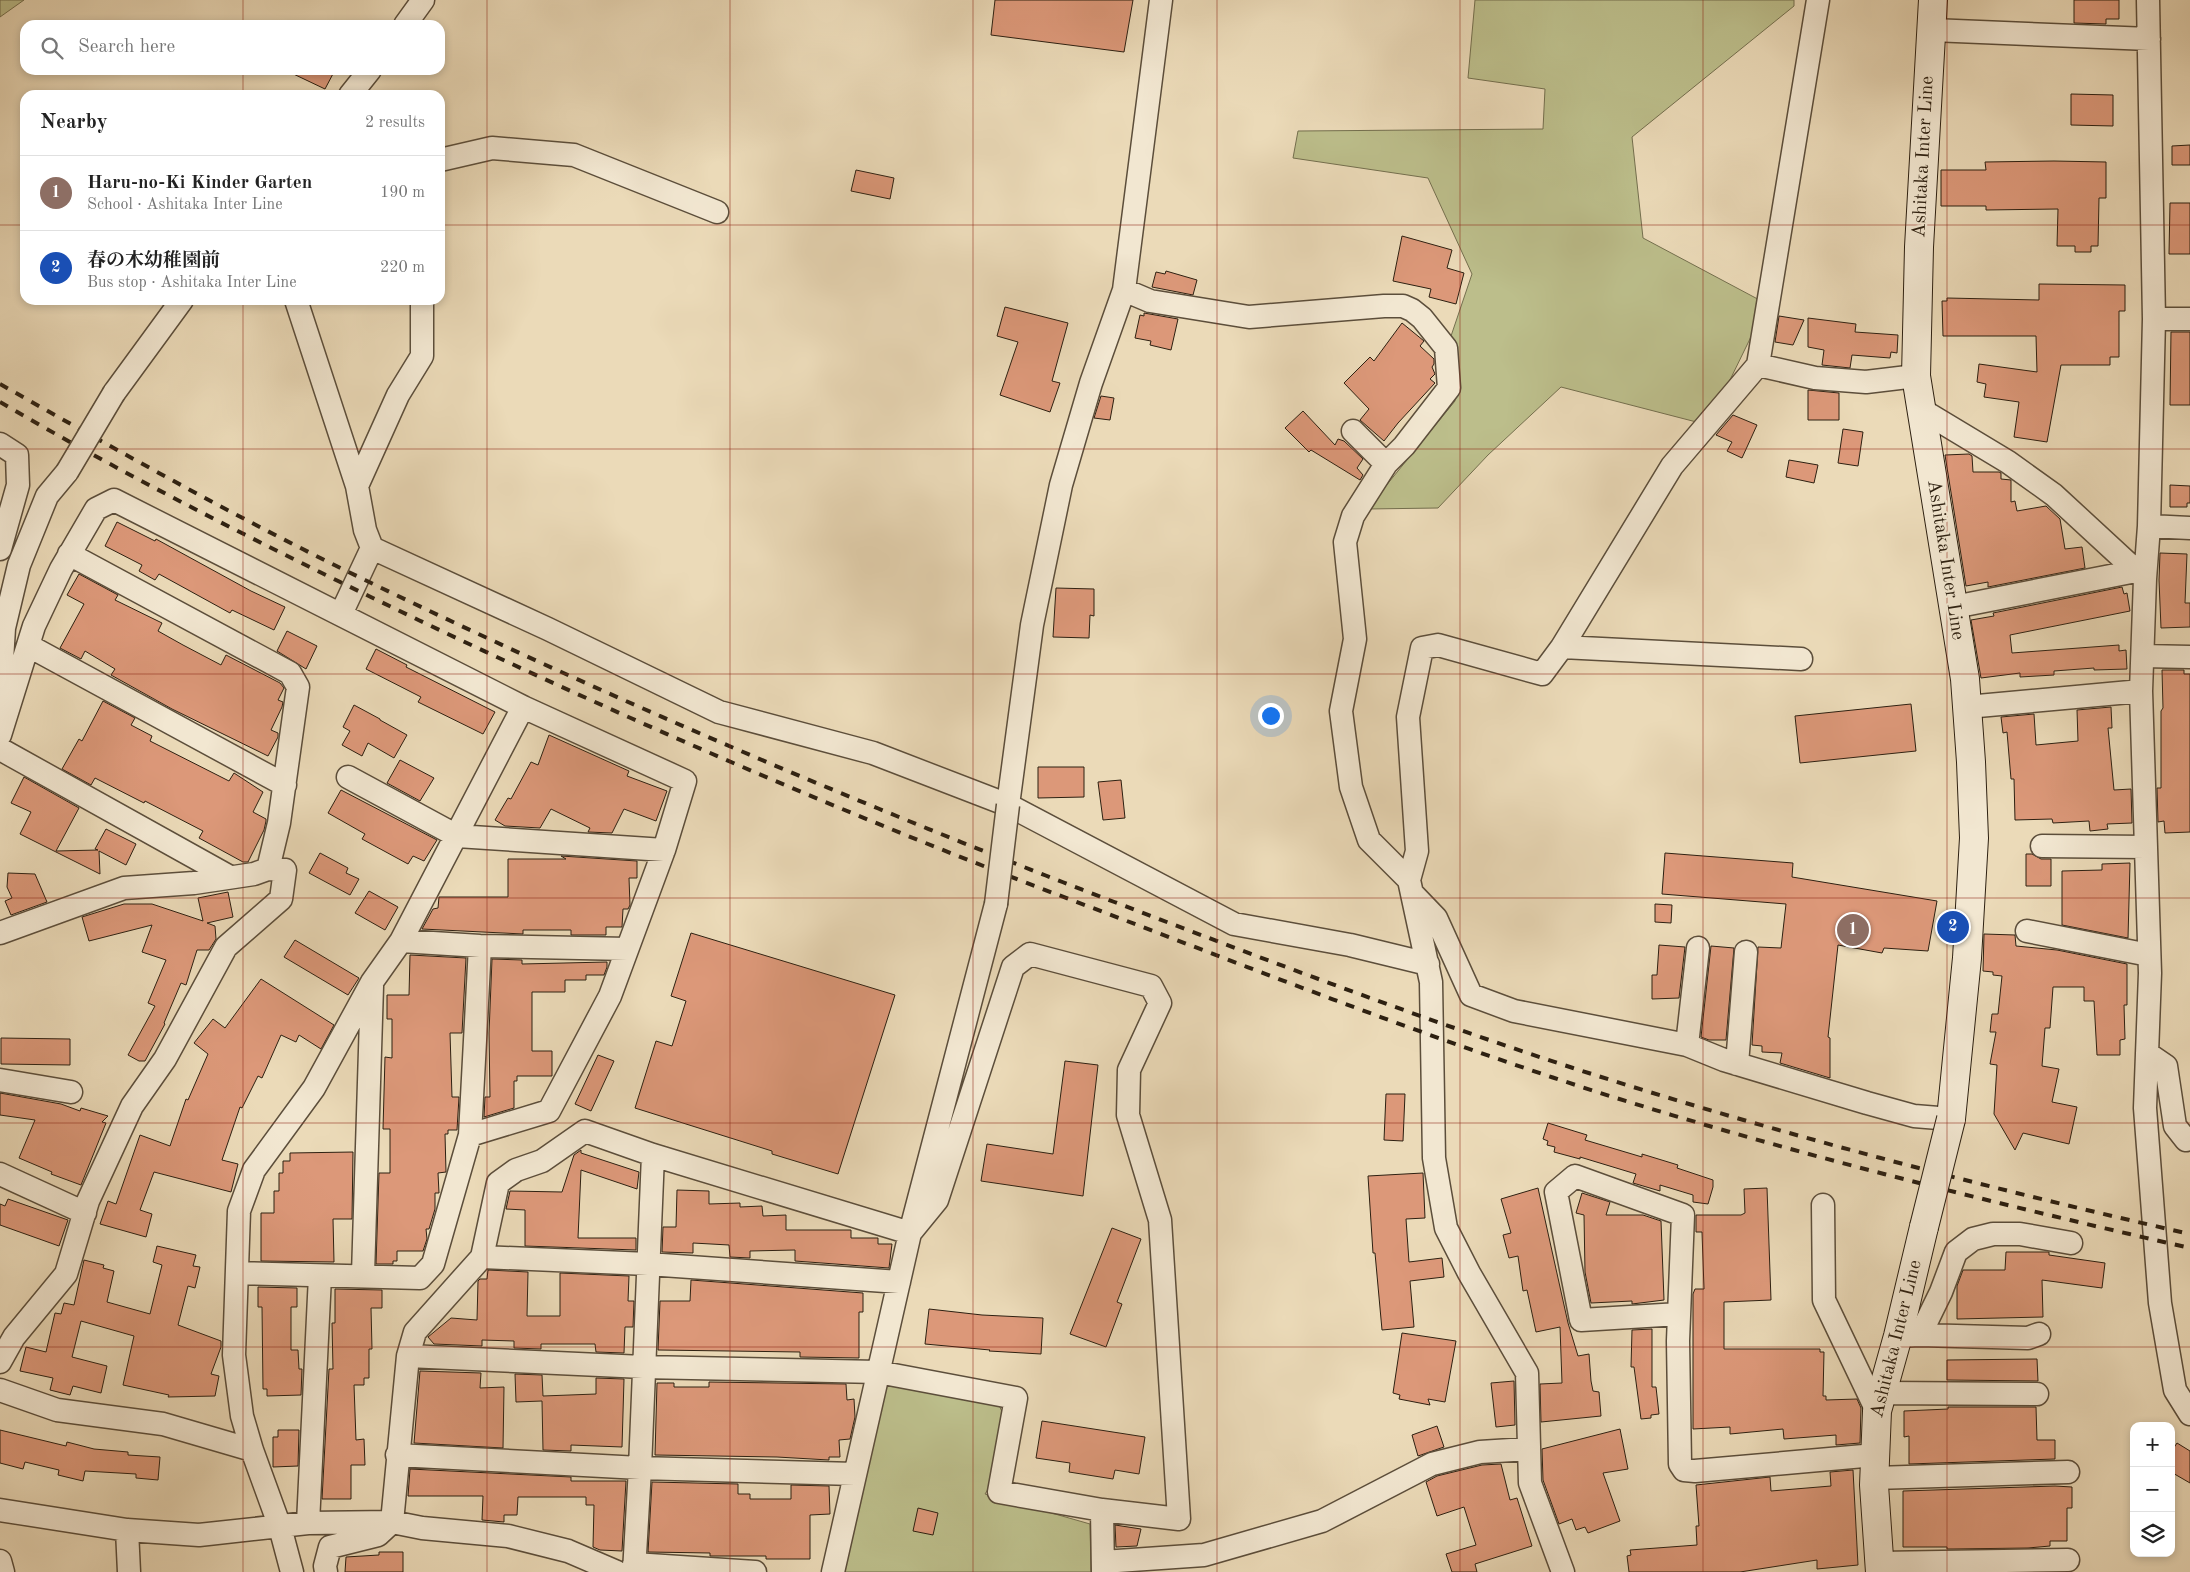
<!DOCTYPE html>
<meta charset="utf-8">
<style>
:root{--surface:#fff;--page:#f6f6f6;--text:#222;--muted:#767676;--line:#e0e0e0;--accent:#0b8043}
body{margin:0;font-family:"Old Standard TT","Noto Serif JP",serif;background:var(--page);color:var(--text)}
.controls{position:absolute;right:15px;bottom:15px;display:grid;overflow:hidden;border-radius:10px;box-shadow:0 2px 8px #0003}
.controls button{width:45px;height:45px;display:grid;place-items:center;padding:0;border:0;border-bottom:1px solid var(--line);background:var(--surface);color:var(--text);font:25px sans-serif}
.you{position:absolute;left:1270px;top:715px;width:18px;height:18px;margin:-12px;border:4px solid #fff;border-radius:50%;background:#1a73e8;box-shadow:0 0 0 8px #1a73e833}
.badge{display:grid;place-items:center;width:32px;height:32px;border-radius:50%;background:var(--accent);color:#fff;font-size:16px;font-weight:700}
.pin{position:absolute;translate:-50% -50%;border:2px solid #fff;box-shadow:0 1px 5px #0006}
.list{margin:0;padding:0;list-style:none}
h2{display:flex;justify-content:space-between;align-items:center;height:65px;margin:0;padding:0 20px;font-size:21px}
h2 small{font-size:16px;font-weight:400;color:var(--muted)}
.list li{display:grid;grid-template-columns:32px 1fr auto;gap:15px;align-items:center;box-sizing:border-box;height:75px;padding:0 20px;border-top:1px solid var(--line)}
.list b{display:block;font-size:19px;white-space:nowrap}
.list p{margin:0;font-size:16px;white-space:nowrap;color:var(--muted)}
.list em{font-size:16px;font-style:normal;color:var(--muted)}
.icon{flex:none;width:28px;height:28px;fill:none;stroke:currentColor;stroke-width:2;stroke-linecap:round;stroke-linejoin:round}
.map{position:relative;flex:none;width:2190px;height:1572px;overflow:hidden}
.search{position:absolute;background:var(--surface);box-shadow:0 2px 8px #0003;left:20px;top:20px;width:425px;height:55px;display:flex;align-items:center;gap:12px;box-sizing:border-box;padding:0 18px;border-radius:15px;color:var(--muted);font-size:19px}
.panel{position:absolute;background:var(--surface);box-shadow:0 2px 8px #0003;left:20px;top:90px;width:425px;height:215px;border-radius:15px}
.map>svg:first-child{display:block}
</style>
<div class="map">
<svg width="2190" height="1572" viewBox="0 0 2190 1572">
<rect width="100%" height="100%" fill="#ebdab8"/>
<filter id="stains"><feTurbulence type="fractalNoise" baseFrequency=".004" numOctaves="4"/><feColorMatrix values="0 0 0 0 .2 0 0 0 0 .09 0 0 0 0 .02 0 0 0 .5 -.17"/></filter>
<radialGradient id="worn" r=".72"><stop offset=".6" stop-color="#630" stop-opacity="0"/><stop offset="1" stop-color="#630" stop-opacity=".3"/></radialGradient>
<path fill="#bcbe8b" stroke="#746f4e" d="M0,0H24L0,17Z
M1475,0H1794V6L1632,137L1643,238L1767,304L1708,425L1561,387L1488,455L1438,508L1367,509L1455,401L1450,339L1472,274L1428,178L1293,158L1298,131L1543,129L1545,89L1468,78Z
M878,1372L999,1405L1006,1421L994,1480L985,1494L1090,1524L1091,1572H837Z"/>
<path fill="#dc9879" stroke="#2d2011" d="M995,0H1133L1124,52L991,35Z
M2074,0H2119V19H2106V24L2074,23Z
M285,70H335L325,89Z
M2071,94L2113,95V126L2071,125Z
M2190,145V165H2172V146Z
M2054,161L2106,162V198H2099L2098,246H2091V252H2075V246H2057L2058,209L1986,210V206H1941V170H1986L1985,162Z
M856,170L894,178L890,199L851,191Z
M2170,203H2190V254H2169Z
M1402,236L1452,250L1447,268L1464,273L1456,304L1429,297L1431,289L1393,281Z
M1166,271L1197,280L1193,295L1152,287L1156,272L1165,274Z
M2039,284L2125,285V311H2119V357H2110V365H2061L2047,442L2014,437L2019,402L1984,397L1986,384L1977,382L1979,364L2037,372L2036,336H1943L1942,301H1947V298L2039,300Z
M1005,307L1068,323L1052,381L1060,383L1050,412L1000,395L1018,342L997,336Z
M1144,313L1178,319L1171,350L1150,345L1151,341L1135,338L1140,315L1144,316Z
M1779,316L1804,320L1793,345L1775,342Z
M1808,318L1856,324L1855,332L1898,335L1897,353L1891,352L1890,358L1852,355L1850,368L1822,365L1824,350L1808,347Z
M1402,323L1424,341L1420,346L1434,359V364L1432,367L1435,374L1430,379L1435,383L1398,423L1384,441L1360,420L1369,409L1344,383L1370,357L1374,361Z
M2171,332H2190V405H2170Z
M1808,390L1839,393V420H1808Z
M1101,396L1114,398L1110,420L1094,418Z
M1303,411L1335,445L1338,439L1344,441L1363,459L1357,468L1363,475L1360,480L1311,450L1309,452L1285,428Z
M1733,415L1757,425L1742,458L1727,451L1732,442L1716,435Z
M1843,429L1863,432L1858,466L1838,463Z
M1969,454L1972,456L1973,472H1999L2001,473V479L2011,480V502L2015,501L2017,511L2046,506L2060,519L2065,549L2082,547L2085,568L1988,587V582L1966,586L1945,455Z
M1789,460L1818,465L1814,483L1786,477Z
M2170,485L2190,486V503H2187V507H2170Z
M117,522L155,541L156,539L251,591L285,607L274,630L232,610L230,613L159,574L155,580L139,571L142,565L105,546Z
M2160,553L2187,554L2185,603H2190V627L2161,628L2159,580Z
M79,574L118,595L115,600L162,623L158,631L183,645L221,665L226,655L280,683L284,688L278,700L283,702L282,707L271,730L278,733V737L268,756L172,709L111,675L115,669L85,651L81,659L60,648L84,604L67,595Z
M2122,587L2124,594L2127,593L2130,611L2010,635L2012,653L2119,645V651L2126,650L2127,669L2094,670V668L2054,671V675L2020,677V673L1981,678L1971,620L1994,616L1993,613Z
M1056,588L1094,589V616L1090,615L1089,638L1053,637Z
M287,631L317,646L306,669L277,651Z
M376,649L407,665L406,667L495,712L483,734L418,702L421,697L366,669Z
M2162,670H2184V674H2190V832L2165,833L2164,821L2158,822L2157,788H2161V711L2163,708Z
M103,701L135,718L131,725L152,736L150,741L229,781L234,773L263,792L253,812L266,819V821L264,830L248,862H243L199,838L203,831L145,801L144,803L95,778L91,785L62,769L79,739L82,741Z
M1911,704L1916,751L1800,763L1795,716Z
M354,705L380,719V720L407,735L394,758L368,743L362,756L342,745L350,731L343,727Z
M2111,707L2112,728H2108L2114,790L2131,789L2132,823L2107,824L2108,829L2090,831L2089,821L2053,823L2052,819L2015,820L2014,779H2011L2007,732L2003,733L2001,717L2034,714L2036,745L2078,741L2077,710Z
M549,735L629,771L627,776L667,791L656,821L624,809L612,833L588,832L590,828L551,809L540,828L505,826L495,820L508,798L511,799L531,762L538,765Z
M400,760L434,778L420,801L387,783Z
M1038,767H1084V797L1038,798Z
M24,777L79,808L56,851L98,850L95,849L106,829L136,844L126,865L99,851L100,874L20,834L31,812L11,803Z
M1121,780L1125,818L1103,820L1098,782Z
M341,790L437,840L424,861L413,856L408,864L362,839L365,834L328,813Z
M320,853L348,868L346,873L359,879L350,895L309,873Z
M1665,853L1793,863L1792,877L1937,901L1928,951L1884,948L1882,953L1838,945L1828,1037L1830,1038V1078L1780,1063L1782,1053L1762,1052V1046L1752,1045L1758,947L1781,948L1786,904L1662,894Z
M2026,854H2032L2041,859H2051V886H2026Z
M561,856L637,861V878H629L630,905L628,909H623L622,927H606V935H571V930H523V934L422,929L433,909L438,908L439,897H508V859H566Z
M2130,863L2128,938L2062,925V871L2102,870V864Z
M8,873L35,874L47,902L11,915L5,901L12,898L7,887Z
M369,891L398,907L385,930L355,913Z
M228,892L233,917L207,923L215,926L216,939L209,950H197L186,985L181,983L164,1023L165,1024L145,1061H139L128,1055L155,1006L148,1003L166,960L142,952L152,925L89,941L82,917L124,904H152L203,921L198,898Z
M1655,904L1672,905L1671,923L1655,922Z
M691,933L895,995L838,1174L772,1154V1151L635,1108L656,1041L672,1046L686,1001L671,996Z
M1984,934L2015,935L2016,946L2057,950L2127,964V1005H2124L2125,1039L2120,1040V1055H2097L2094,1001H2084V987H2053L2050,1028H2045L2042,1066L2059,1069L2052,1102L2077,1107L2069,1144L2023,1133L2015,1150L1994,1114L1997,1065L1990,1064L1996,1032H1990L1992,1014H1998L2002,976L1993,975V972L1983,971Z
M295,940L359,978L348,995L284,957Z
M1659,945L1685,947L1679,998L1652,999V975H1657Z
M1711,946L1734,948L1726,1040H1709L1701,1037Z
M410,955L466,958L462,1033H450L452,1097H459L457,1130H448V1134H445L446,1172L438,1173L439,1193H435V1209L429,1229H426L427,1239L423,1251H397V1261H393V1264H376L379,1173H390V1129H383L385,1057L392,1058V1019H387V995H409Z
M492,959L522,960V964L607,962V967L604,975H586V980H565V992H532V1051H552V1076H517V1081H514V1108L484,1117L485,1097H490L489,1033Z
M261,979L334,1025L321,1049L299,1035L296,1042L281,1035L262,1078L258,1076L242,1108L240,1107L222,1160L238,1164L231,1192L154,1172L140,1210L152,1214L146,1237L100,1224L108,1201L116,1204L140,1135L170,1146L186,1099L188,1100L208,1054L194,1043L213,1019L225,1028Z
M1,1038L70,1039V1065L1,1064Z
M598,1055L614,1061L591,1111L575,1104Z
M1065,1061L1098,1065L1083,1196L981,1181L987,1144L1053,1154Z
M0,1093L61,1104L80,1111L81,1108L108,1116L102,1122L106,1123L81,1185L51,1174L52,1172L19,1158L35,1120L0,1115Z
M1386,1094H1405L1403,1141L1384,1140Z
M1548,1123L1587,1135L1585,1140L1642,1157V1154L1678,1165L1677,1168L1713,1180V1187L1708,1204L1693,1202V1195L1660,1185V1191L1633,1183L1636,1174L1580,1157V1159L1554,1152L1555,1147L1547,1145L1548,1141L1543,1139Z
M581,1150V1153L639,1172L637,1189L581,1170L578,1238H636V1250L525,1246V1210L506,1209L510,1191L562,1192L574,1155Z
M353,1152L352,1219H333L334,1262L261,1261V1213H274V1191H279V1173H283V1161H290V1153Z
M1423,1173L1425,1218L1406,1219L1409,1262L1442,1258L1444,1277L1410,1281L1414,1327L1382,1330L1375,1253H1373L1368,1176Z
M1538,1188L1568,1323L1578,1356L1589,1354L1591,1381L1593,1391L1599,1392L1601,1416L1541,1422L1540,1384L1562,1383L1560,1327L1536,1332L1527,1290L1523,1291L1518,1256L1509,1258L1503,1235L1511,1233L1501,1199Z
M1767,1188L1771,1300L1724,1302V1349H1820V1352H1824L1823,1396H1826V1400L1857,1399L1861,1408L1860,1443L1836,1445V1435L1784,1439L1783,1429L1730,1434V1427L1693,1429V1294L1695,1289H1704L1702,1232H1696V1215H1741L1745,1213L1744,1189Z
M677,1190L709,1191V1204L740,1203V1207L762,1206L763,1216L786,1215V1230H851V1238H878V1244H892L889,1268L795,1261V1250L750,1251V1258L730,1257L729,1245L693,1243V1253L662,1252L663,1227H676Z
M1582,1193L1610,1202L1606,1215H1643L1661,1221L1664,1300L1632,1304V1301L1591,1303L1585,1272L1584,1215L1576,1213Z
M8,1199L68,1220L59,1246L0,1225V1204L5,1206Z
M1112,1228L1141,1239L1117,1302L1122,1304L1106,1347L1070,1334Z
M157,1246L196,1255L193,1266L200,1267L195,1288L188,1286L178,1325L221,1341V1347L211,1374L219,1376L215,1396L168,1397L169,1395L123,1385L134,1336L81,1321L72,1357L107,1366L101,1393L73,1386L70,1395L50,1390L53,1378L20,1371L26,1347L46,1352L55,1313L61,1314L64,1303L74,1305L84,1260L104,1265L103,1268L114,1271L107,1302L150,1314L162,1265L153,1262Z
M2006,1252H2049V1255L2105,1263L2102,1288L2042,1280L2043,1317L1957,1319V1286L1963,1270H2005Z
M488,1270L528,1272L527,1316H560V1273L629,1276L628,1301H634L633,1327H625L624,1353L596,1352L595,1344H541V1349L514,1348V1341L482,1340V1346L434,1344L428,1337L451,1318L477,1320L478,1281L480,1279H487Z
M691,1280L863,1293V1312H859V1358L800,1357V1352L658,1350L660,1301H690Z
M258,1287L297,1288V1307H291V1350H298L299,1369H302L301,1395L267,1396V1389H263L262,1307H258Z
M335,1289L382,1290V1308H371L372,1349H369V1378H364V1385H354L356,1440L364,1439L365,1465H351V1499H322L329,1369H333L332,1323H335Z
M929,1309L982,1315L1043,1318L1041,1354L989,1351L990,1350L925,1344Z
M1652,1329V1387H1656L1659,1414L1651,1415V1418L1641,1419L1634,1367H1631L1632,1330Z
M1402,1333L1456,1341L1445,1402L1428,1399L1430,1405L1399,1399L1400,1395L1393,1393Z
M2037,1359L2038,1381L1947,1380V1360Z
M420,1371L481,1373L480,1388L504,1387L503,1448L414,1443Z
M515,1374L542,1375L543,1396L596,1394V1378L624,1379L622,1447L571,1445V1451L543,1450L542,1401L516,1402Z
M1514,1381L1515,1425L1496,1427L1491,1383Z
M709,1382L846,1384L847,1400L854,1399L855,1417L850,1439L839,1440L840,1457H829V1460L777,1457L655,1455L657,1383H674V1387H709Z
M1948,1407H2036L2037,1440H2055V1459L1909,1464V1436L1904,1437V1411L1948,1409Z
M1042,1421L1145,1437L1139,1474L1115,1470L1113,1479L1069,1472L1070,1463L1036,1458Z
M1437,1426L1444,1447L1418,1456L1412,1435Z
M1620,1429L1628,1469L1603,1473L1620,1521L1588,1533L1585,1527L1576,1530L1572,1519L1559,1524L1543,1480L1542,1449Z
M0,1430L66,1446L67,1442L94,1449L128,1452V1455L160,1457L158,1480L136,1478V1474L85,1471L83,1481L58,1475L59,1470L25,1462L23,1469L0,1463Z
M278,1430H299L298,1466L273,1467V1437H278Z
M2177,1443L2190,1451V1483L2171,1472V1452Z
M1501,1464L1510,1500L1517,1498L1532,1546L1475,1564L1477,1572H1452L1446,1554L1476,1545L1464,1507L1437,1516L1426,1482L1437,1476L1482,1465Z
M410,1469L571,1477V1481H626L622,1551L600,1550L593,1547L594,1505H586V1497H518L517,1515H504V1522L482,1520L483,1496H408Z
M1853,1470L1858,1565L1817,1569V1560L1740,1572H1629L1627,1556L1631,1555L1630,1550L1697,1545L1696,1526H1699L1696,1485L1770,1477L1771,1491L1831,1486L1830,1472Z
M652,1482L738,1484V1494H750V1499H791V1485L829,1486L830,1514L810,1515V1559H766V1556H710V1553L648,1552Z
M2055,1486L2072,1487V1508H2067V1541H2050V1546L2028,1548L1953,1549H1947V1547H1903V1491Z
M918,1508L938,1513L933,1535L913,1531Z
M1115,1525L1141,1529L1137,1546L1116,1547Z
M379,1552H403V1572H345L346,1557L379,1555Z"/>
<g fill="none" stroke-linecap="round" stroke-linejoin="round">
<defs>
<path id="street" d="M2148,0L2154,319L2149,526L2145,579L2141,691L2150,973L2145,1108L2160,1303L2175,1390L2190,1414
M405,25L423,0
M1932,30L2149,39
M350,95L370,70
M440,160L492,148L574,155L717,212
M1124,290L1150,301L1249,317L1384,306H1403L1412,310L1422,318L1446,348L1449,388L1404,446L1386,464L1353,516L1345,542L1355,639L1341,711L1351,787L1369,840L1409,880L1431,982L1434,1158L1446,1228L1469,1273L1527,1373L1530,1483L1563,1572
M296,300L357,486L365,530L372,548L341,614
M2154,319H2190
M1758,365L1815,378L1866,382L1916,376
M114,393L182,300
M1920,409L2008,462L2054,495L2145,579
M1353,431L1386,464
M0,444L17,455L18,485L0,549
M357,486L398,395L422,356V300
M2149,526L2190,528
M372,548L548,629L719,712L873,753L1008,805L1234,924L1350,945L1428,964
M1954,607L2136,571
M29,646L285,785
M1562,647L1801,659
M2143,656L2190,657
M0,693L4,628L19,565L47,496L67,472
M1967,707L2141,691
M0,735L34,626L61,569L96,509L114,500L523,707L401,941L372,982L314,1088L254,1170L239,1211L234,1355L242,1416L252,1450L280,1527L292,1572
M0,749L230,877
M348,777L457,836L664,850
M1008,805L1032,625L1061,485L1091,383L1124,290L1161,0
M2042,846L2146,847
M1409,880L1417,851L1408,717L1422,648L1438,645L1542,674L1562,647L1672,466L1758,365L1818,0
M1412,893L1436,918L1471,995L1514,1011L1687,1045L1724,1060L1867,1103L1914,1116L1951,1119
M2027,931L2149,955
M0,933L124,888L194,883L254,874L268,869L279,823L298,687L290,673L69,554
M401,941L480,946L627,949
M1687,1045L1698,948
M2147,1053L2166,1066L2175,1126L2186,1140
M1737,1064L1746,952
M0,1080L71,1092
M470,1135L549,1111L610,996L664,850L685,781L523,707
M0,1174L85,1213
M1823,1205L1824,1300L1877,1411
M482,1257L648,1264L899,1282
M237,1273L420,1278L433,1264L470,1135L480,946
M363,1275L372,986
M1679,1314L1581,1320L1556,1192L1575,1176L1683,1215L1678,1341L1680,1464L1684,1470L1695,1471L1875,1455
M1920,1335L2028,1338L2039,1334
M1898,1336L1920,1335L1941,1292L1956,1252L1973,1239L1993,1234H2020L2071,1243
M0,1362L14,1337L66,1274L88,1201L132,1106L165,1059L226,947L281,899L285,870L268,869
M0,1390L57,1410L163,1424L252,1450
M1882,1393L2037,1394
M397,1455L640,1468L855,1474
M1875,1478L2068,1472
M0,1510L127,1530L199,1535L308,1523L392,1522L422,1528L508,1536L568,1551L617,1572
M1102,1510L1103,1572
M308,1523L320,1276
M127,1530L129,1572
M0,1561L3,1572
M1103,1562L1204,1555L1322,1521L1432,1464L1480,1452L1528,1449
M1880,1563L2068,1560
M634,1564L755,1572
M326,1572L325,1566L330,1547L378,1535L392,1522L408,1356L415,1332L482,1257L498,1183L516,1170L542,1161L585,1131L653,1155L910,1233L937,1200L1013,967L1030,954L1151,986L1160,1003L1129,1070L1128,1115L1160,1220L1179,1519L1102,1510L999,1492L1016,1398L878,1372L643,1367L408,1356
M634,1572L640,1468L653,1155
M833,1572L910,1233L996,904"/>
<path id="secondary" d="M1933,0L1919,247L1916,376L1965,679L1971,762L1974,838L1967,958L1951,1119
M1880,1572L1874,1485L1877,1411L1898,1336L1924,1227"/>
</defs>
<use href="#street" stroke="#5c4e3b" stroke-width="25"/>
<use href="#secondary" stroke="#2d2011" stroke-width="30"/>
<use href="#street" stroke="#f2e7d1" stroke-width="22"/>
<use href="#secondary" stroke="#f2e7d1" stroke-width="28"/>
<path stroke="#2d2011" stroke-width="4" stroke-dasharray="9 9" stroke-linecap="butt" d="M0,384C120,452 241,520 365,580C600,694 840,796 1083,890C1245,952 1407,1014 1573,1068C1775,1133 1983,1187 2190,1234
M0,402C140,484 285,556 431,626C652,731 876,827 1106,913C1279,979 1452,1047 1629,1102C1814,1159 2002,1205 2190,1248"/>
<defs>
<path id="street-bridge" d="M67,472L114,393
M996,904L1008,805"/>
<path id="secondary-bridge" d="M1924,1227L1951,1119"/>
</defs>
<use href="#street-bridge" stroke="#5c4e3b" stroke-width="25" stroke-linecap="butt"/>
<use href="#secondary-bridge" stroke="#2d2011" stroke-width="30" stroke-linecap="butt"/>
<use href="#street-bridge" stroke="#f2e7d1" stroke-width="22"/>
<use href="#secondary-bridge" stroke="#f2e7d1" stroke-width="28"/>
</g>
<path fill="none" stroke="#8f2418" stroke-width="1" stroke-opacity="0.55" d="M243,0V25M487,0V1572M730,0V1572M973,0V1572M1217,0V1572M1460,0V1572M1703,0V1572M1947,0V1572M243,70V95M0,225H25M440,225H2190M243,300V1572M0,449H2190M0,674H2190M0,898H2190M0,1123H2190M0,1347H2190"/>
<g text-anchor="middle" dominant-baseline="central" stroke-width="4.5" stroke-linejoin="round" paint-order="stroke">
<g font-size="19" fill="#2d2011" stroke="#f2e7d1">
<text transform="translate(1924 157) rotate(-87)">Ashitaka Inter Line</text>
<text transform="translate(1945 560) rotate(81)">Ashitaka Inter Line</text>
<text transform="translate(1897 1339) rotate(-76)">Ashitaka Inter Line</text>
</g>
</g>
<rect width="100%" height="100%" filter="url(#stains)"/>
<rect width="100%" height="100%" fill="url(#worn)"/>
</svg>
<div class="controls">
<button>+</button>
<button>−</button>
<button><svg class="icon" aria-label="layers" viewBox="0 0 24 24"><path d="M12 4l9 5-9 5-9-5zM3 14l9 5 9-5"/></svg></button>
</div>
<div class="you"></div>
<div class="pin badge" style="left:1853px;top:930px;background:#8d6e63">1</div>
<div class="pin badge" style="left:1953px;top:927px;background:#1a4fb4">2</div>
<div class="search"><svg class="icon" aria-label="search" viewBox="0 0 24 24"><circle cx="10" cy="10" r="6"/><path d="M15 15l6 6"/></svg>Search here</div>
<section class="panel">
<h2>Nearby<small>2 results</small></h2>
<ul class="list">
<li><span class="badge" style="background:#8d6e63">1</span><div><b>Haru-no-Ki Kinder Garten</b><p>School · Ashitaka Inter Line</p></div><em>190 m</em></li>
<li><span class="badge" style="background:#1a4fb4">2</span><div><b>春の木幼稚園前</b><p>Bus stop · Ashitaka Inter Line</p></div><em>220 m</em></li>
</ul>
</section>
</div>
